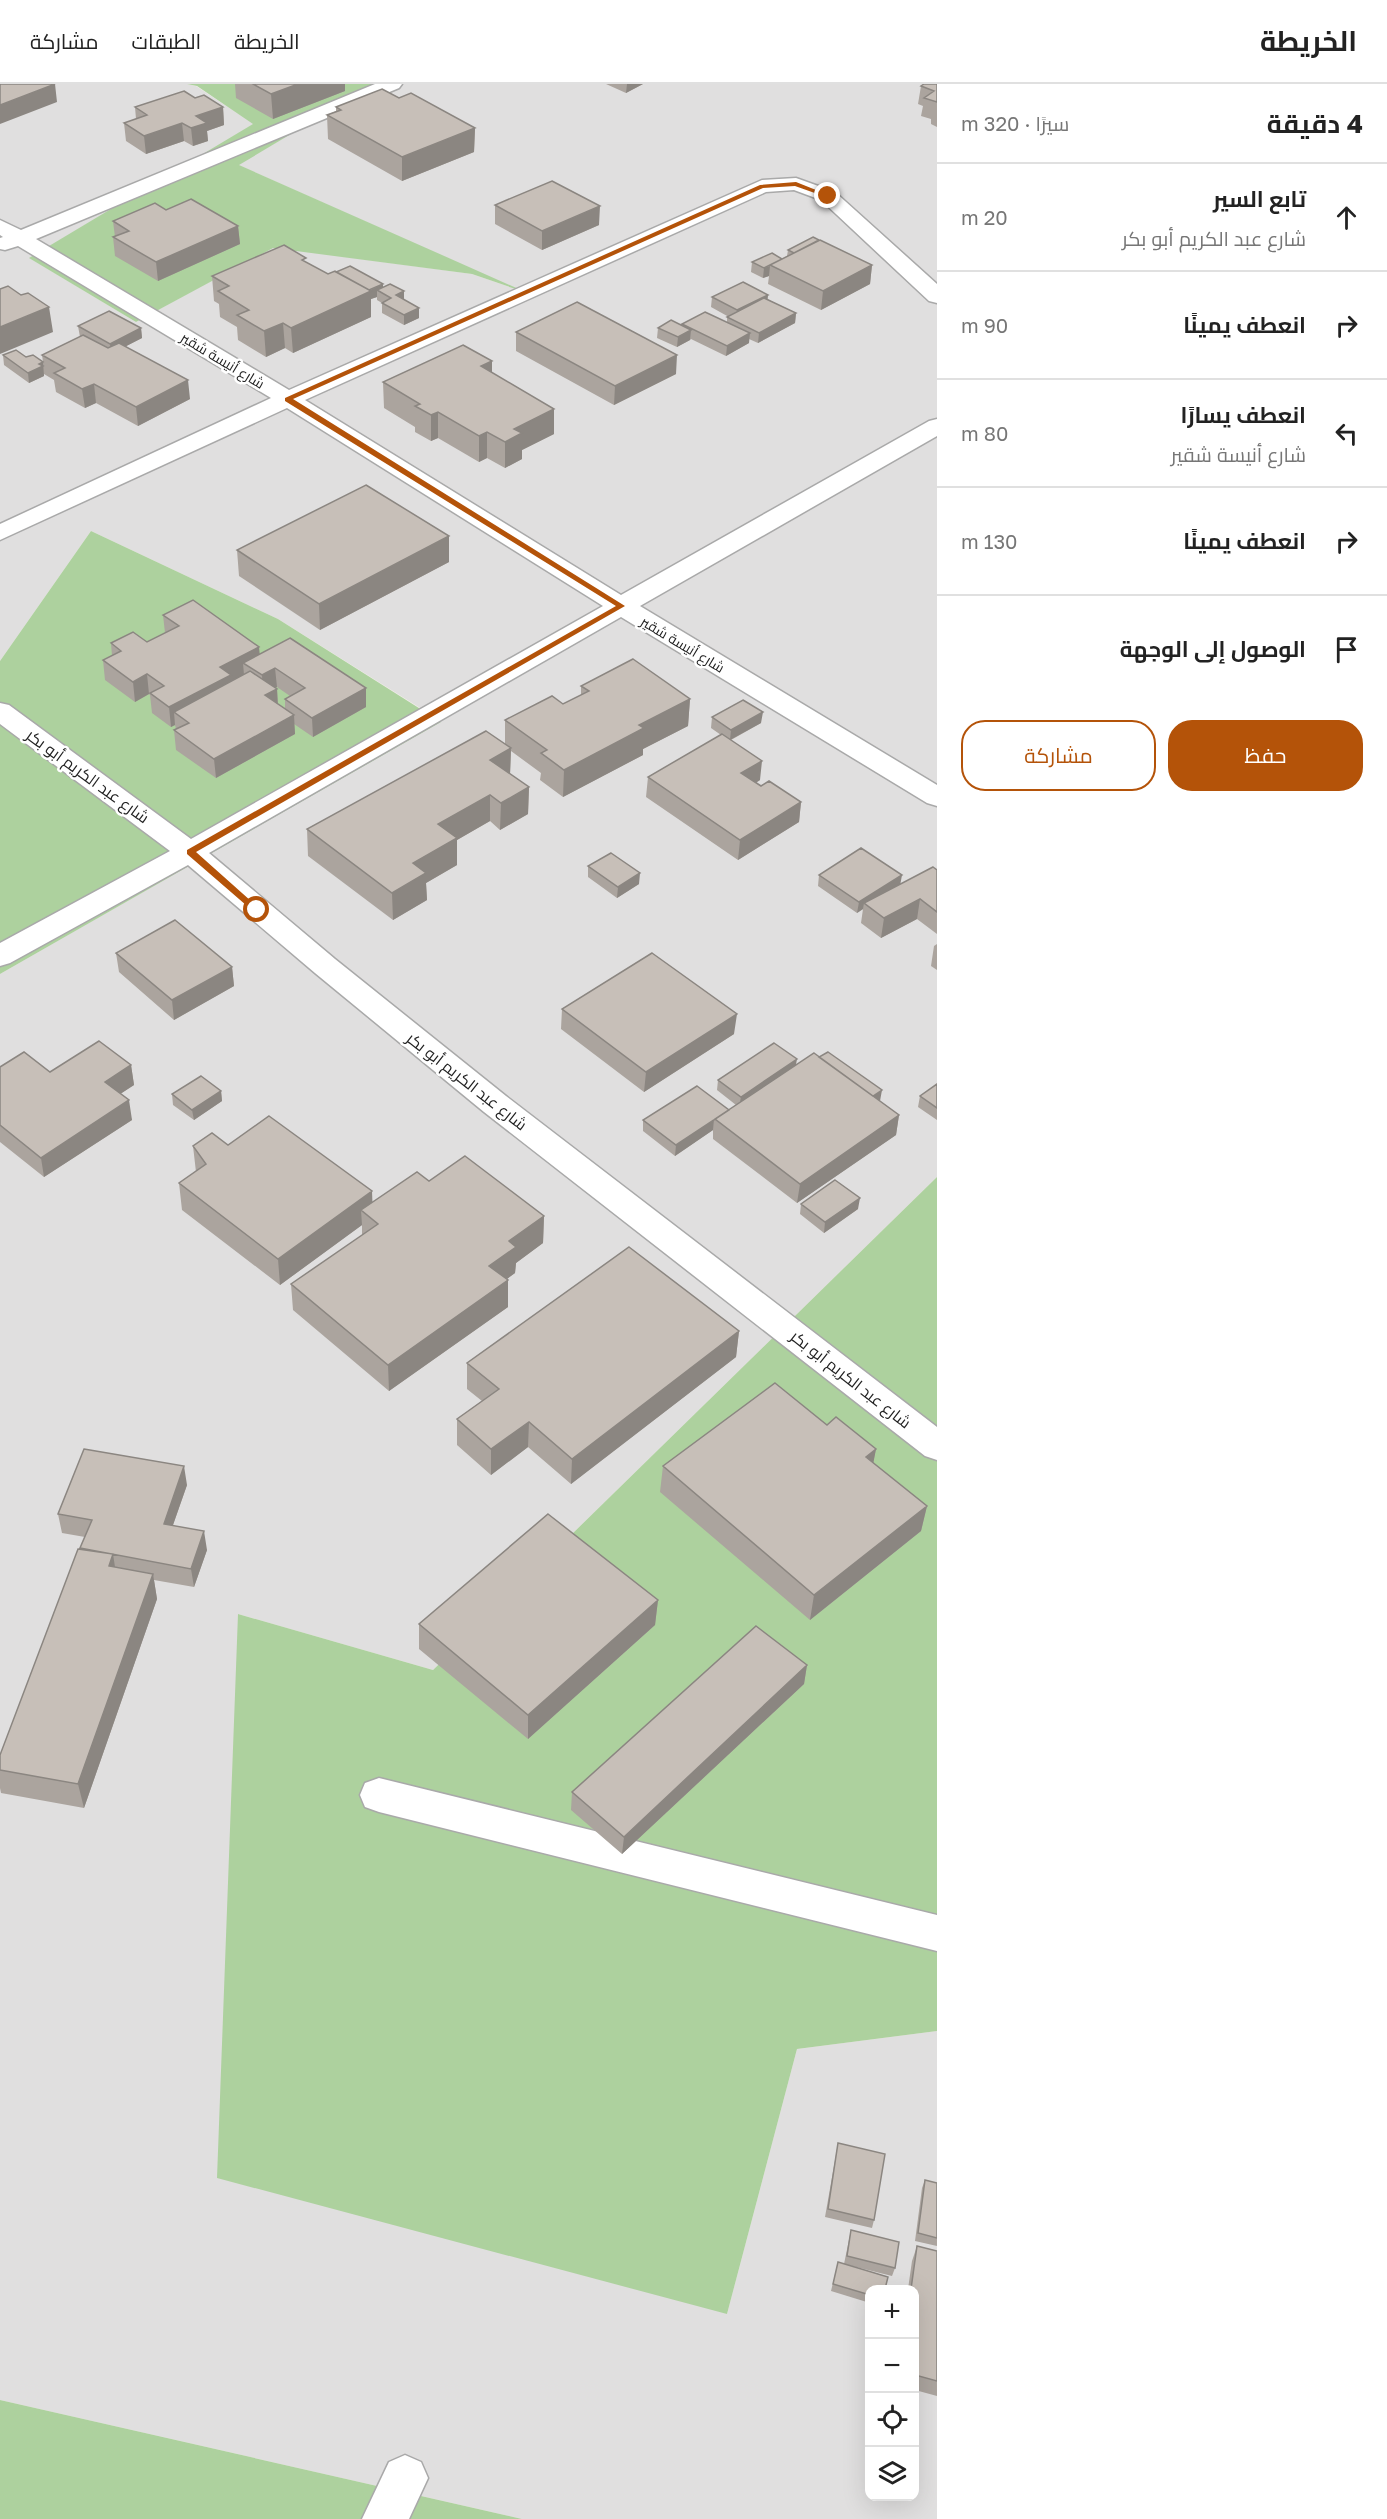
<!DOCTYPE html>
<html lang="ar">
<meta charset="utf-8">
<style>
:root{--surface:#fff;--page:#f2f2f2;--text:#222;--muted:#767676;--line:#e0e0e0;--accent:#b45309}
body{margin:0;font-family:"Golos Text",Cairo,sans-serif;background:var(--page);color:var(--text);direction:rtl}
.controls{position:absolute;right:18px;bottom:18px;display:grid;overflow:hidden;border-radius:12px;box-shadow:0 6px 24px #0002}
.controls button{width:54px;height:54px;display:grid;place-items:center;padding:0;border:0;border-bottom:2px solid var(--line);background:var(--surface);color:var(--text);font:30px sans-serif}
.stop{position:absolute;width:18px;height:18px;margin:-14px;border:4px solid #b45309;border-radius:50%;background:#fff}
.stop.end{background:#b45309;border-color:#fff;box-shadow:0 2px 6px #0008}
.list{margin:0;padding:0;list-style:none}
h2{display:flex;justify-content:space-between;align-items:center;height:78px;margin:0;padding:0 24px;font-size:26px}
h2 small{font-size:20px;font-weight:400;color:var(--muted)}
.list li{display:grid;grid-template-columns:39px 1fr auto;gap:18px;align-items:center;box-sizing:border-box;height:108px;padding:0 24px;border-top:2px solid var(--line)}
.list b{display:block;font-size:22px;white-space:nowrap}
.list p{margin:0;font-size:20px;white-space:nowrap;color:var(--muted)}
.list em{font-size:20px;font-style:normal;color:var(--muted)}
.actions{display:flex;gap:12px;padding:18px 24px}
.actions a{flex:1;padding:14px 0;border:2px solid var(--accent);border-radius:24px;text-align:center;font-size:21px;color:var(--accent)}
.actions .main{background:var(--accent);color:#fff}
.icon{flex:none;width:33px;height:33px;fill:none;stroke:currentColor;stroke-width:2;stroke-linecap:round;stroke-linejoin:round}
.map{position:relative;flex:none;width:937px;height:2435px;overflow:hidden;direction:ltr}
header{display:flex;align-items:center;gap:36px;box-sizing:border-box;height:84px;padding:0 30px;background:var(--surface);border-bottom:2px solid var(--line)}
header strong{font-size:28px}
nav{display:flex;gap:33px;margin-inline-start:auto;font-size:21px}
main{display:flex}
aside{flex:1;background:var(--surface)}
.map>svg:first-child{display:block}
</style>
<header>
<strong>الخريطة</strong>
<nav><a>الخريطة</a><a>الطبقات</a><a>مشاركة</a></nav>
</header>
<main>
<aside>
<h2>4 دقيقة<small>سيرًا · 320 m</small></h2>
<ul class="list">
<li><svg class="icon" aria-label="ahead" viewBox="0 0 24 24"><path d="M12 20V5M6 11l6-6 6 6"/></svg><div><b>تابع السير</b><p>شارع عبد الكريم أبو بكر</p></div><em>20 m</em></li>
<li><svg class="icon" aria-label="right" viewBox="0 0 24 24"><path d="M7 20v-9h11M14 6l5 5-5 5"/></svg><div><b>انعطف يمينًا</b></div><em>90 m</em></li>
<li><svg class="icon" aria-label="left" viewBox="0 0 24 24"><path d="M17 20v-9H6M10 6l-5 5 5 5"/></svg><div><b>انعطف يسارًا</b><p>شارع أنيسة شقير</p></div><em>80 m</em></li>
<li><svg class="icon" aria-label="right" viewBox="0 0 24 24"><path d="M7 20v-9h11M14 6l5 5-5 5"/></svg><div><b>انعطف يمينًا</b></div><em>130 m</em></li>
<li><svg class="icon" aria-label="arrive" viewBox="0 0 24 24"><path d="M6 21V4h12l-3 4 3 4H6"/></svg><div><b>الوصول إلى الوجهة</b></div></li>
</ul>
<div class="actions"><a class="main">حفظ</a><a>مشاركة</a></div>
</aside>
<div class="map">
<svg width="937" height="2435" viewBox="0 0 937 2435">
<rect width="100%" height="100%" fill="#f2efe9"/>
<path fill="#e0dfdf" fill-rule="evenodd" d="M0,0H187L196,2L254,40L30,174L136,238L273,163L472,190L519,206L238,81L375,0H937V1093L433,1586L238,1530L727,2230L797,1965L937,1947V2435H522L0,2316V890L441,637L278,535L91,447L0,577ZM870,2206H914V2412H870Z"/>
<path fill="#add19e" d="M187,0H375L239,81L530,210L472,190L273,164L136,238L29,174L253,40L197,2Z
M91,447L278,535L441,638L0,890V577Z
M937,1093V1947L797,1965L727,2230L217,2094L238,1530L433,1586Z
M0,2316L522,2435H0Z"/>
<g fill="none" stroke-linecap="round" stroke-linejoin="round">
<defs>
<path id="minor" d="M375,0H402L399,4L36,155L289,306L762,96L796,94L835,108L937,200V219L929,217L821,116L794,106L766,108L305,316L621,511L929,337L937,335V352L640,522L937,701V722L927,719L621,533L209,769L335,875L506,1012L937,1343V1376L925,1372L484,1028L315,889L188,781L10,879L0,882V859L170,767L0,640V619L9,621L191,755L603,522L287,324L0,456V440L271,314L18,162L5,166L0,165V154L3,153L0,151V136L21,146Z
M379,1694L937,1831V1867L379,1728L365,1723L360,1711L365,1699Z
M405,2371L421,2378L428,2394L409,2435H362L389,2378Z"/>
</defs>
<use href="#minor" stroke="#a9a9a9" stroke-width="3"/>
<use href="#minor" fill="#fff" fill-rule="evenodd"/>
</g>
<path fill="#aba49e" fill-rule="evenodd" d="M235,0H345V7L273,35L236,14Z
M606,0H643L626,9Z
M937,0V43L931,40V35L921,32L923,22L918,20L921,2Z
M195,14L223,23L224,41L207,47L208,57L193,62L184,57L146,70L126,57L124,39L136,35L135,23Z
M399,14L475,44L474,68L402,97L328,55L327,31L336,27V23Z
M495,121L599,141L542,166L495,140Z
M166,126L238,142L240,160L158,197L115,172L113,153H115L113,137Z
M788,166L872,181L870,200L821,226L768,200L769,192L763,194L751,188L752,178L782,175L787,172Z
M306,178L328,190L383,203L404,215L419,234L404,241L382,229V219L377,216V213L371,215V233L293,269L285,264L266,273L238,256L237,243L220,233L219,220L214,217L212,192Z
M768,211L767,215L796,229L795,239L758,259L749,255V259L726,272L691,255L690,256L677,263L657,254L658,244L682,242V240L727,238V233H729L711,223L712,213Z
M78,242L141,244L142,254L126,262L190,315L138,342L96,319L85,324L56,308L54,296L44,290V288V292L29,299L4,281L3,271L26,273L43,278L42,271L80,253Z
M516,248L676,290L614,321L516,267Z
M492,289L554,350L522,366V375L505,384L487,374L479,378L438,354L431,357L415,348V343L384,324L383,298Z
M449,452V478L320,546L239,492L237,466Z
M163,531L260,570L366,604V623L313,653L294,640L295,650L216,694L176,666L174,646L176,645L175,641L171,643L152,629L150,611L149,610L135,618L105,596L103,576L112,572L111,559L147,558L165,549ZM277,603L290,612L285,615V625L278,620L277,605L275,604Z
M581,602L690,615L688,642L643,665V671L563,713L540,696L541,689L511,667L510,690L529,703L528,730L500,746L490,737L457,756V781L426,799L427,816L393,836L308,772L307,745L505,661V636L563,620L581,611Z
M712,633L761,639L731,656L760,696L756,699L761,702L801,718L799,738L738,776L646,713L648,693L721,651L711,644Z
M588,782L639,800L617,814L588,793Z
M937,786V850L917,835L881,854L861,839L863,825L857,829L818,802L819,791L900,800Z
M937,860V886L931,882L934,862Z
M116,869L232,883L234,902L174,936L119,888Z
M562,925L734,950L644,1008L561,945Z
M131,981L134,1001L120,1010L132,1036L44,1093L0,1058V983L50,988Z
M796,981L880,1017L899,1031L896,1051L797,1119L713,1055V1046L675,1072L643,1047V1036L729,1026L736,1021L717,1006L718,996Z
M937,1000V1036L918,1023L920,1012Z
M221,1007L222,1017L194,1036L173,1021L172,1010Z
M228,1061L372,1118L429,1097L544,1132L543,1159L516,1179L515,1189L507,1195L508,1223L389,1307L293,1226L291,1200L362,1151V1141L280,1201L182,1126L179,1099L196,1088L193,1062Z
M801,1120L858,1125L824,1149L800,1130Z
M739,1247L736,1273L571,1400L528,1363L491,1391L457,1361V1335L482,1317L467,1305V1279Z
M827,1341L876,1365L873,1379L927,1422L921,1447L810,1536L660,1408L663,1382Z
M187,1401L173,1441L207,1466L194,1503L154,1496L157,1515L84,1724L1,1709L0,1704V1671L85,1453L62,1449L58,1430Z
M658,1516L655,1541L528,1655L419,1565V1540Z
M807,1581L804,1600L622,1770L571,1726L572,1708Z
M838,2059L874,2136L872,2144L825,2133Z
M925,2096L937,2099V2162L915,2157L922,2104Z
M851,2146L895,2184L892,2192L844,2180Z
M917,2162L937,2167V2312L915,2306V2205H908L912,2177Z
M838,2178L870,2205V2219L831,2207Z"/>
<path fill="#8b8681" d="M55,0L57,18L0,40V21Z
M298,0H345V7L273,35L271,10Z
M627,0H643L626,9Z
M223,23L224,41L207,47L208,57L193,62L191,44L196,32Z
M182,39L184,57L146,70L144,52Z
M475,44L474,68L402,97V73Z
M600,122L599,141L542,166V147Z
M238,142L240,160L158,197L156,178Z
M872,181L870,200L821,226L823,207Z
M770,182L769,192L763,194L764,184Z
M383,200V209L377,206V213L371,215V233L293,269L291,244Z
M404,207V217L396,211Z
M768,211L767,221L736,236L737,226Z
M49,223L53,248L0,270V243Z
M419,224V234L404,241V231Z
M796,229L795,239L758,259L759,249Z
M283,239L285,264L266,273L264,247Z
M141,244L142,254L111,270L110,260Z
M691,246L690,256L677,263L678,253Z
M750,249L749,259L726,272L727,262Z
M677,271L676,290L614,321L615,302Z
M492,277V303L481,282Z
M43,278L44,292L29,299L28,289L39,280Z
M188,296L190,315L138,342L136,323Z
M94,300L96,319L85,324L82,305Z
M554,325V350L522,366V375L505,384V358L514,345Z
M438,328V354L431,357V331Z
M487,348V374L479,378V352Z
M449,452V478L320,546L319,520Z
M259,563L261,583L243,579L244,591L174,628L175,641L171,643L169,623L220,583Z
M275,584L277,603L263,611L262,591Z
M147,590L149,610L135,618L133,598Z
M366,604V623L313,653L312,634Z
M277,605L278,625L265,611Z
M690,615L688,642L643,665V671L563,713L564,686L639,641Z
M763,628L761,639L730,656L731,646Z
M294,631L295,650L216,694L214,675Z
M511,664L510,691L490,676Z
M762,677L760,696L739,709L741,689Z
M529,703L528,730L500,746L501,719Z
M490,711V737L457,756V781L426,799L427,816L393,836L392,809L413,779L438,740Z
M801,718L799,738L738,776L740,756Z
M640,789L639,800L617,814L618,803Z
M902,791L900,802L864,819L863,825L857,829L859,818Z
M920,815L917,835L881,854L884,834Z
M232,883L234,902L174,936L172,916Z
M737,930L734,950L644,1008L646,988Z
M797,975L795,986L739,1023L741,1013Z
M131,981L134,1001L108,1018L105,998Z
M882,1006L880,1017L868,1015Z
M221,1007L222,1017L194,1036L192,1026Z
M129,1016L132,1036L44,1093L41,1074Z
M899,1031L896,1051L797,1119L800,1100Z
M714,1035L713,1046L675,1072L676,1061Z
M372,1107L373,1133L361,1126L362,1141L280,1201L278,1175Z
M860,1114L858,1125L824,1149L825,1138Z
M544,1132L543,1159L516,1179L515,1189L489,1208V1182L509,1157Z
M508,1196V1223L389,1307L388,1281Z
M739,1247L736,1273L571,1400L572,1375Z
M529,1338L528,1363L491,1391V1365Z
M876,1365L871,1391L866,1373Z
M184,1382L187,1401L167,1458L164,1440Z
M927,1422L921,1447L810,1536L814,1511Z
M204,1447L207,1466L194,1503L191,1485Z
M113,1470L117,1496L109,1482Z
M153,1490L157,1515L84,1724L78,1700Z
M658,1516L655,1541L528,1655V1631Z
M807,1581L804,1600L622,1770L624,1753Z"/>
<path fill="#c7bfb8" stroke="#8b8681" stroke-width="1.5" d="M0,0H55L0,21Z
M253,0H298L271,10Z
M924,0H937V18L924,14L934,7L921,2Z
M382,5L399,14L411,9L475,44L402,73L327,31L341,26L336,23Z
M184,7L195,14L204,11L223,23L196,32L207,39L191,44L182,39L144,52L124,39L147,31L135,23Z
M552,97L600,122L542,147L495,121Z
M191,115L238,142L156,178L113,153L129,147L113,137L155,119L166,126Z
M813,153L819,156L794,169L788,166Z
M820,156L872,181L823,207L770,181Z
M284,161L306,174L302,176L328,190L335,187L371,207L291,244L283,239L264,247L237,231L249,226L218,207L229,202L212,192Z
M772,169L782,175L764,184L752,178Z
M350,182L383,200L369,206L336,188Z
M743,198L768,211L737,226L712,213Z
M390,200L404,207L396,211L419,224L404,231L382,219L391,214L377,206Z
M8,202L21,211L28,209L49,223L0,243V205Z
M764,214L796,229L759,249L727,233Z
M577,218L677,271L615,302L516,248Z
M109,227L141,244L110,260L78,242Z
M705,228L750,249L727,262L682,240Z
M671,236L691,246L678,253L658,244Z
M83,251L108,264L119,259L188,296L136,323L94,300L82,305L54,289L65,284L42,271Z
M463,261L492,277L481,282L554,325L514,345L522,349L505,358L487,348L479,352L438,328L431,331L415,322L420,320L383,298Z
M16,266L26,273L33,271L43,278L39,280L43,282L28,289L3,271Z
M366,401L449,452L319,520L237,466Z
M193,516L259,563L220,583L231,591L169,623L150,609L164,602L147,590L133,598L103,576L121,567L111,559L133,548L147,558L179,542L163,531Z
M290,554L366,604L312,634L285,615L305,604L275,584L262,591L243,579Z
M633,575L690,615L639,641L644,644L564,686L541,669L547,666L505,636L552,612L563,620L589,607L581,602Z
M250,587L277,605L265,611L294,631L214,675L174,646L189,639L174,628Z
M743,616L763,628L731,646L712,633Z
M486,647L511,664L490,676L529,703L501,719L490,711L438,740L457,754L413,779L426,789L392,809L307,745Z
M722,650L762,677L741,689L761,702L769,697L801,718L740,756L648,693Z
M861,764L902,791L859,818L819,791Z
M611,769L640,789L618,803L588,782Z
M933,783L937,786V828L920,815L884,834L864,819Z
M175,836L232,883L172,916L116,869Z
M652,869L737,930L646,988L562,925Z
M99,957L131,981L105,998L129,1016L41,1074L0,1041V983L24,968L50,988Z
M774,959L797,975L741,1013L718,996Z
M828,968L882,1006L873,1012L819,973Z
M814,969L899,1031L800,1100L715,1035Z
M201,992L221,1007L192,1026L172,1010Z
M937,1000V1024L920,1012Z
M697,1002L729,1026L676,1061L643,1036Z
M269,1032L372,1107L278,1175L179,1099L206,1080L193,1062L212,1049L228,1061Z
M465,1072L544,1132L509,1157L516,1163L489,1182L508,1196L388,1281L291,1200L378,1140L361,1126L417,1088L429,1097Z
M835,1096L860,1114L825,1138L801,1120Z
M629,1163L739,1247L572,1375L529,1338L491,1365L457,1335L499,1305L467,1279Z
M775,1299L827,1341L836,1333L876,1365L866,1373L927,1422L814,1511L663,1382Z
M84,1365L184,1382L164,1440L204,1447L191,1485L80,1464L92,1436L58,1430Z
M548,1430L658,1516L528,1631L419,1540Z
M78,1465L113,1470L109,1482L153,1490L78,1700L0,1686V1671Z
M756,1542L807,1581L624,1753L572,1708Z
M838,2059L885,2070L874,2136L828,2125Z
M925,2096L937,2099V2154L918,2149Z
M851,2146L899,2158L895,2184L847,2172Z
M917,2162L937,2167V2297L915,2291V2205H911Z
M838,2178L888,2193L885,2205H870V2211L833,2200Z"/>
<path fill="#b45309" d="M796,98L831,112L826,113L795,102L763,104L293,315L625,522L196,768L261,826L254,828L187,770V766L616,522L285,317V314L760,101Z"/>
<g text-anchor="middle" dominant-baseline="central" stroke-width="5" stroke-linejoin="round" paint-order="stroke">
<g font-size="14" fill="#222" stroke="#fff">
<text transform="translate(223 276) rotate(31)">شارع أنيسة شقير</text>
<text transform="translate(683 560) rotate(31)">شارع أنيسة شقير</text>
</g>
<g font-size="16" fill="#222" stroke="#fff">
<text transform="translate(88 692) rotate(36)">شارع عبد الكريم أبو بكر</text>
<text transform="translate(467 997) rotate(38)">شارع عبد الكريم أبو بكر</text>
<text transform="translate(851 1295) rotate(38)">شارع عبد الكريم أبو بكر</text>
</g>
</g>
</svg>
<div class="controls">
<button>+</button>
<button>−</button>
<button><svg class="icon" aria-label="locate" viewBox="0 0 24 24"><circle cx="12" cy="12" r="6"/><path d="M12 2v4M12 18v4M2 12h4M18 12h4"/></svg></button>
<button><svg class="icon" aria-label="layers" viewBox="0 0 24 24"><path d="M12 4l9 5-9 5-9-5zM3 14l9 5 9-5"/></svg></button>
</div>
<div class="stop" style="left:257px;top:826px"></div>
<div class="stop end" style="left:828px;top:112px"></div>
</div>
</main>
